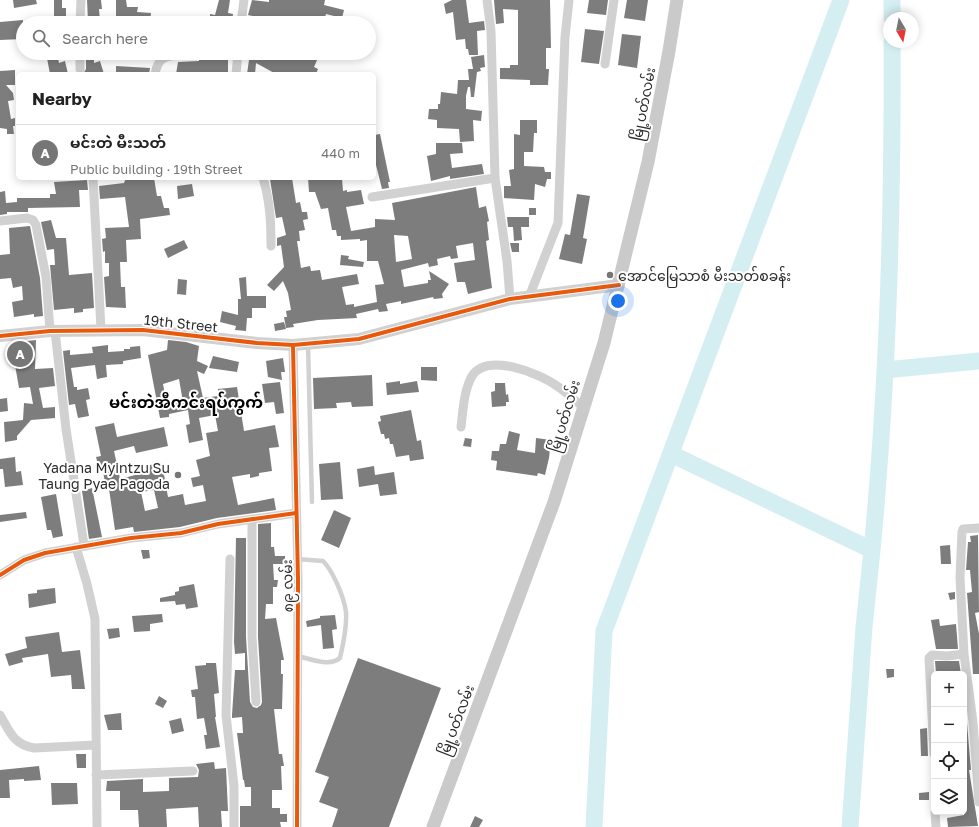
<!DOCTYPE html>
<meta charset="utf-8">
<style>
:root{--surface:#fff;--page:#f6f6f6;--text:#222;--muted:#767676;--line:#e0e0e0;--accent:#767676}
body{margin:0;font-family:"Golos Text","Noto Sans Myanmar",sans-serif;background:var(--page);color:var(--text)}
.controls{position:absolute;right:12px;bottom:12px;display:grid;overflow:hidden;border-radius:6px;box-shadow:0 2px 10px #0003}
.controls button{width:36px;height:36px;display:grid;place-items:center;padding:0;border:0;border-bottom:1px solid var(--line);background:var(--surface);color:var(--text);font:20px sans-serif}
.compass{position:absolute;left:883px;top:12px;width:36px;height:36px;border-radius:50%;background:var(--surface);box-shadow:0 2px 10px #0003;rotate:170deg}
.you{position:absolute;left:618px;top:301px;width:14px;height:14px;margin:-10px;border:3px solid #fff;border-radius:50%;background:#1a73e8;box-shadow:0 0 0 6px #1a73e833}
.badge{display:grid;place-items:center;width:26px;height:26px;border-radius:50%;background:var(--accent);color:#fff;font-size:13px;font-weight:700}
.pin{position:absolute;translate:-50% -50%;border:2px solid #fff;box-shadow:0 1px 4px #0006}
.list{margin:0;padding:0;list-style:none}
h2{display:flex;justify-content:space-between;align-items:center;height:52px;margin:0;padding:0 16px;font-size:17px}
h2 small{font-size:13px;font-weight:400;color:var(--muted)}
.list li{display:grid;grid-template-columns:26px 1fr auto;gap:12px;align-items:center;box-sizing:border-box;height:56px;padding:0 16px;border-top:1px solid var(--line)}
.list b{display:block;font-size:15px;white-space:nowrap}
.list p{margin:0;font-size:13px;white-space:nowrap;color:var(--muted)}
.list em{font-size:13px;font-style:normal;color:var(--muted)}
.icon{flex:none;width:22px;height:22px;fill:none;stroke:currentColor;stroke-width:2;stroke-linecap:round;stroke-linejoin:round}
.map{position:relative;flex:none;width:979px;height:827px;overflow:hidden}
.search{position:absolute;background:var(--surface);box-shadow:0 2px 10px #0003;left:16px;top:16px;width:360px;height:44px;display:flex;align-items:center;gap:10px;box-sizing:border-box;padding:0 14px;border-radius:22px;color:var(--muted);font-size:15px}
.panel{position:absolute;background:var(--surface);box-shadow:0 2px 10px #0003;left:16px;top:72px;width:360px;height:108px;border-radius:6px}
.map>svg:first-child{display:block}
</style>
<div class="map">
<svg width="979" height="827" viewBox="0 0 979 827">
<rect width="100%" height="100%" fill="#fff"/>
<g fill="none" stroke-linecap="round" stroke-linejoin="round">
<path stroke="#d5eef2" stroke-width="17" d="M892,0V18
M885,370L979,361
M671,454L872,550L864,627L850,827
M872,550C888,382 893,212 892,42
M594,827L604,631L841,0"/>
</g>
<path fill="#7d7d7d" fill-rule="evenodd" d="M13,0H36L37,4L14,8Z
M54,0H62V8H66V22H54Z
M87,0H101L102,9H99L100,21L88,22Z
M116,0H126L127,7H138L137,12L151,13L150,22L129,21V16H116Z
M219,0H230L228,13L233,14L232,22L210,23V14L215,15Z
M252,0L269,2V0H325L324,5L344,10L342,18L326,14L324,21L313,18L312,23H274V21L248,15Z
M452,0H466L469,23L484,21L485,30L477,31L478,55H469L468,49H466L465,39L456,40L453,12L446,14L444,4Z
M494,0H550L551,48H546V69H549L548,85H530V80L500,79V68H510V65H518V10L503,9L504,23L496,24Z
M589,0H608L606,15L587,13Z
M627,0H648L645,21L624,18Z
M23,20V39L0,40V22Z
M585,29L604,31L599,64L581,62Z
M622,34L641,36L637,68L618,65Z
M46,53H57L59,63L65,61L68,74H50Z
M250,53H320L314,67L318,69L316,74H276L256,63L255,74H247Z
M211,55L228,57V74H176L178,62L199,61V56Z
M484,55L485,67L480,68L481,71L477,72L474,97H471L470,87H468L466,96V109L482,111L481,121L473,120L474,141L460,142L459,129L437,128V120L428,119L429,109H438V104H440L441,92L457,94L458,80H469L468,69H473L471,57Z
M86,58H94V63L100,61L104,74H83L86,69Z
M116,66L150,68L149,74H116Z
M15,70V85H6L13,93L14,100L8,101L11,119L15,118V126H13L14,134H7V129L0,128V71Z
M520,120H537V133H534L533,152H524V166L544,167L545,172H551V179H547L545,187L535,184L534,200L504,198V186H511L509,170L514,169V134L520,135Z
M380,134L390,182H388L389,188L382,189L376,165H374V135Z
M436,143H462L463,153L450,154L452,168L482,164L484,174L450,179V176L431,181L427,156L436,154Z
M126,178H154L157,196H161L164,208H169L170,215L140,219L141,239L126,240L127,262H120L121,287H125L126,308L106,307L104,277L109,276V263H105V251L103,252L102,239L106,238L105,228L129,227L125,197L100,199L99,186L124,183Z
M273,178H292L296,203L300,202L302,212H307L308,219L303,220L305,230L299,231L300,241H297L301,268L310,266L311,271L320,270L322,280L357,274L359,284L342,287L346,305L354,304V307L377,302L375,285L384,284L378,261H367V240L360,241V239L341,240V236H337L336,230H332L328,208L321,209L315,192H309L308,178H342L343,191L347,190V192L361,190L364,204L346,207L351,231L375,227V219L395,220L392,203L476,187L479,208L486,206L489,221L487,222L489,240L486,241L492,288L468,294L465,282H457L454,263L475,260L473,243L456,246L458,258L451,259L450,256L437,259L438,265L429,267L428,263L401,270L404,287L428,283V280H431L429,271L449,284L442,294L443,298L434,299L433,297L401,304V301L386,304L388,311L379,312L378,309L356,314L357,318L318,320L293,324L294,327L286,328L284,317H287L286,311L291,310L288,293L283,281L274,291L267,285L284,267L281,245L277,246V238L286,235L282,217L276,218L270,179ZM394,235L408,236L412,259L396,262Z
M87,180L88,190H79L80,207L28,208V212H7V214L0,215V192L5,191L6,203L17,202V198H50V194H56L54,182Z
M192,184L194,196L178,199L177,186Z
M577,194L590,196L583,238L587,239L582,264L559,259L565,234L570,235Z
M529,208H536V215H529Z
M507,217H529V227H521L522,240L514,241L513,227H508Z
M51,220L56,238H66L69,275L92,273L94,308L83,309V312L74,313V308L54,310L50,265H55L54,249L47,250L41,222Z
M30,226L40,278L43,316L34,317V314L14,317L12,302L23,300L22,286L13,288L11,278L0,279V255L10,254L9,228Z
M184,240L188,248L168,258L164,249Z
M510,243H519V252H512Z
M341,255L349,256L348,259L364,262L363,267L340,265Z
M246,277L247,296H266V308H252V318H247L246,331L235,330L236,326L220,322L222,311L238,315V299H241L239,278Z
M178,279L187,280L186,295L177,294Z
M284,322L286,329L275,331L274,324Z
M36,340L35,369L53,368L55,386L39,388L43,408L55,407V418L31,420L17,436V440L5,442L4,422L23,420L24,403L33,404L30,387L19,388L15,365V351H19V342Z
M168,340L186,342L199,346L197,361L208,366L204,374L197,371L203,398L218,396V389L237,387L244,431L275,425L279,447L269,448L272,471L259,473V476L250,478V474L232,477L238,505L274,498L276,510L217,518L180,527L134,532L133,527L115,530L109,489H106L103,471L100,472L96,457L101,456L95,427L114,423L117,437L164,427L168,446L136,453L134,446L114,451L120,479L139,474L138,467L162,463L168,497L183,494L185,505L206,501L203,485L193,487L191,478L200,476L196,460L210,456L206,433L218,431L215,415L199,418L203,440L189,443L186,425L190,424L188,410L169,414V417L160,418L148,355L167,350ZM179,379L183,402L167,405L163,384ZM154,490L158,508L145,511L141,492Z
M108,345V352L124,351V349H130V347L140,346L141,358L123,361V364L106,365L107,377L97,379L95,365L71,368L74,387H77V390L88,388L90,399L86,400L89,416L78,418L75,404L69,405L63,351L70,350V355L93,353L92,347Z
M213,356L239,362L237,372L209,368Z
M283,358L285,372H281L282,380L268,377L266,361Z
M421,367H437V381L421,380Z
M372,375L373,406L352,407L351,402L336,403L337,408L314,409L313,378Z
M400,381V384L417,381L419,392L387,395L386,383Z
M280,382L284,413L276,414L274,402L265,403L262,384Z
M495,383H505L506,395L508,394L509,402H506V406L492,407L491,392L495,391Z
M7,398L8,411L0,412V399Z
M411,410L417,441L421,440L424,459L410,461L409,455L396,457L393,444H390L389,438L385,439L384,434H381L378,422L381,421L380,416Z
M509,431L520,434L517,450L535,453L536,438L551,440L549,458L545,475L538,473L537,476L496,470L497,461L491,460L492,451H499L500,444H506Z
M465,438L472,439L471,447L463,446Z
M15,457L16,472L21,471L23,485L5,487L3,469H0V459Z
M340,462L343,499L321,500L319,464Z
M374,466L375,475L394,472L397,494L380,496L378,484L359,487L357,469Z
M92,488L102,537L89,539L82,491Z
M56,494L63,536L53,538L51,530H47L41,497Z
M334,510L351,518L339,548L321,540Z
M26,512L27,518L0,522V515Z
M271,523V547H274L275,556H285V564H273L274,580H278L277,587H273V604H266L265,619L276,618L284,660H281V674H283L282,709H274L279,754H282L284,766H281L282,790H272V808H280V814H287V822H280L281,827H240V806H251V787H245L244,780H243L237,733H243L242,717L232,718V715L235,670H245V653L235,654L234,642L236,538H246V637L250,702L253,707L257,708L261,705L262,702L258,637V524Z
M978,535L979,612L975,613L979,634V674H973L967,593L972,592L970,570H966L968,542H971L970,536Z
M950,545L951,564H941L940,546Z
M141,550H149L150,558L143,559Z
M194,584L198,607L186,609L185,604L176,605L175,601L160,602V598L175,595V592L179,591V587Z
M55,588L56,603L29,608L28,594L37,593V590Z
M955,592V599L950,600L948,593Z
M162,614L163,622L150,624V631L134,632L132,616Z
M335,615L337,629L332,630L334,648L323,649L321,625L307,627L306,621L320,618V616Z
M939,619L940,626L956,624L958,649H936L931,620Z
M119,628L120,637L109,639L107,629Z
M59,632L62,652L80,650L85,689H72L71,675L51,677L48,654L22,658L23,662L9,666L5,654L27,648L25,637Z
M358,658L441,688L389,827H332L338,809L319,802L329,777L315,772Z
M935,661H959L961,674H936Z
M206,663H216L219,693L214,694L216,717H215L220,747L206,749L204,735H207L204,718L197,719L195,697H192L191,690L198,689L195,666L206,665Z
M886,669H894V677L887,678Z
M159,696L167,701L163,708L155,704Z
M964,705L967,723L971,770H969L978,826L948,827L947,818L964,815Z
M121,713L122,730H108L104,715Z
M181,718L184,731L172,734L169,721Z
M927,728L928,756H921L920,729Z
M76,754H86V768H77Z
M214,762L215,769L226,768L228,811H221L222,827H199L198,807L166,809L167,827H139L138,810H120V791H106L107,781L143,779V792L169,791V778L198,777L199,770L196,764Z
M39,766L41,780L24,781V779L9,780L10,798H0V770Z
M51,783H77L78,804L52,805Z
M929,792V800H919V793Z
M475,816L483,820L479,827H470Z"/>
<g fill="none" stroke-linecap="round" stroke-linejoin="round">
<path stroke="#d1d1d1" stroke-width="4.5" d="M308,344L312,502
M297,559L323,561C333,571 344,597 346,612C347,625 343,645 340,658C330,667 310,659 298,656"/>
<path stroke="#d1d1d1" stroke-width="9" d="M487,0L491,31L495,178L507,261L510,299
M80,23L81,0
M241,23L244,0
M605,64L614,0
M80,69V53
M155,74C159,53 168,58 186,53
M236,74L238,53
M93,178L101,329
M263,178C270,201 271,222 271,246
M372,197L495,178
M0,221L27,218L33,220L36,225L46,277L50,331
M529,297L558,223L565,37L569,0
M55,331L66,429L84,545
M293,345L298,580L297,827
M461,427C463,410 464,390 472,376C487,352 539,373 557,386C566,392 574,400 583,407
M252,520V637L256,702
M979,528L963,529L962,532L960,577L962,616L964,654L973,722L979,802
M76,547L87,584L95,619L97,827
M230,559L226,715L234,786V827
M0,575L24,560L45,553L131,538L181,533L218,524L296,513
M0,715C10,732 13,744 34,748L95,745
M934,754L929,658L932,655L947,656L964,654
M96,775L193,771
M935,812L936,827"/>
<path stroke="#d1d1d1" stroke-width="12" d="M0,336L50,331L143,330L257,343L293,345L359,339L510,299L619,285"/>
<path stroke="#cacaca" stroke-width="13" d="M433,827L554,502L604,343L648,162L669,51L677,0"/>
<defs>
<path id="cycleway" d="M0,336L50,331L143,330L257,343L293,345L359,339L510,299L619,285
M293,345L298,580L297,827
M0,575L24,560L45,553L131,538L181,533L218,524L296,513"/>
</defs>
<use href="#cycleway" stroke="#fff" stroke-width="6"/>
<use href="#cycleway" stroke="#e8590c" stroke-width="4"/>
</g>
<g fill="#767676" stroke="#fff" stroke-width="1.5">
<circle cx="610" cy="275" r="4"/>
<circle cx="178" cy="475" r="4"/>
</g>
<g text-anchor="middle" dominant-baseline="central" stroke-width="4" stroke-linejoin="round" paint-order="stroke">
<g font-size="14" fill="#2c2c2c" stroke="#fff">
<text transform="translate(643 104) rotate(-79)">မြို့ပတ်လမ်း</text>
<text transform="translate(181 323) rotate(6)">19th Street</text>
<text transform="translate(564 416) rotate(-73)">မြို့ပတ်လမ်း</text>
<text transform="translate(287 586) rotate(-91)">၈၉ လမ်း</text>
<text transform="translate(456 720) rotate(-69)">မြို့ပတ်လမ်း</text>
</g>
<g font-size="14" fill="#2c2c2c" stroke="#fff" text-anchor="start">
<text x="618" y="275">အောင်မြေသာစံ မီးသတ်စခန်း</text>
<text x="170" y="467" text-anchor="end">Yadana Myintzu Su<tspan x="170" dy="16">Taung Pyae Pagoda</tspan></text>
</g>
<g font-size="16" font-weight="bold" fill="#000" stroke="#fff">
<text x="186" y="402">မင်းတဲအီကင်းရပ်ကွက်</text>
</g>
</g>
</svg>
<div class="controls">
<button>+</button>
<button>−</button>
<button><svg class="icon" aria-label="locate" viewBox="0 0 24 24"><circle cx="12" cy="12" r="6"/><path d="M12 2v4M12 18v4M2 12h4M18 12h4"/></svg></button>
<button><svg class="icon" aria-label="layers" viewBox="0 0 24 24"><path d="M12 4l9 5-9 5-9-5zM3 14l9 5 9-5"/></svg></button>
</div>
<svg class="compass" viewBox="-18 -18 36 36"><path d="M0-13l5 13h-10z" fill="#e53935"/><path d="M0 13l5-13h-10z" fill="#767676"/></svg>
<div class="you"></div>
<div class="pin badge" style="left:20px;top:354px">A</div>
<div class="search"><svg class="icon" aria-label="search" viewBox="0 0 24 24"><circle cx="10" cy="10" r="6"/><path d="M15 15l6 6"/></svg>Search here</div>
<section class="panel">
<h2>Nearby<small></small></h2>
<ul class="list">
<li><span class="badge">A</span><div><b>မင်းတဲ မီးသတ်</b><p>Public building · 19th Street</p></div><em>440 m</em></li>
</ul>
</section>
</div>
